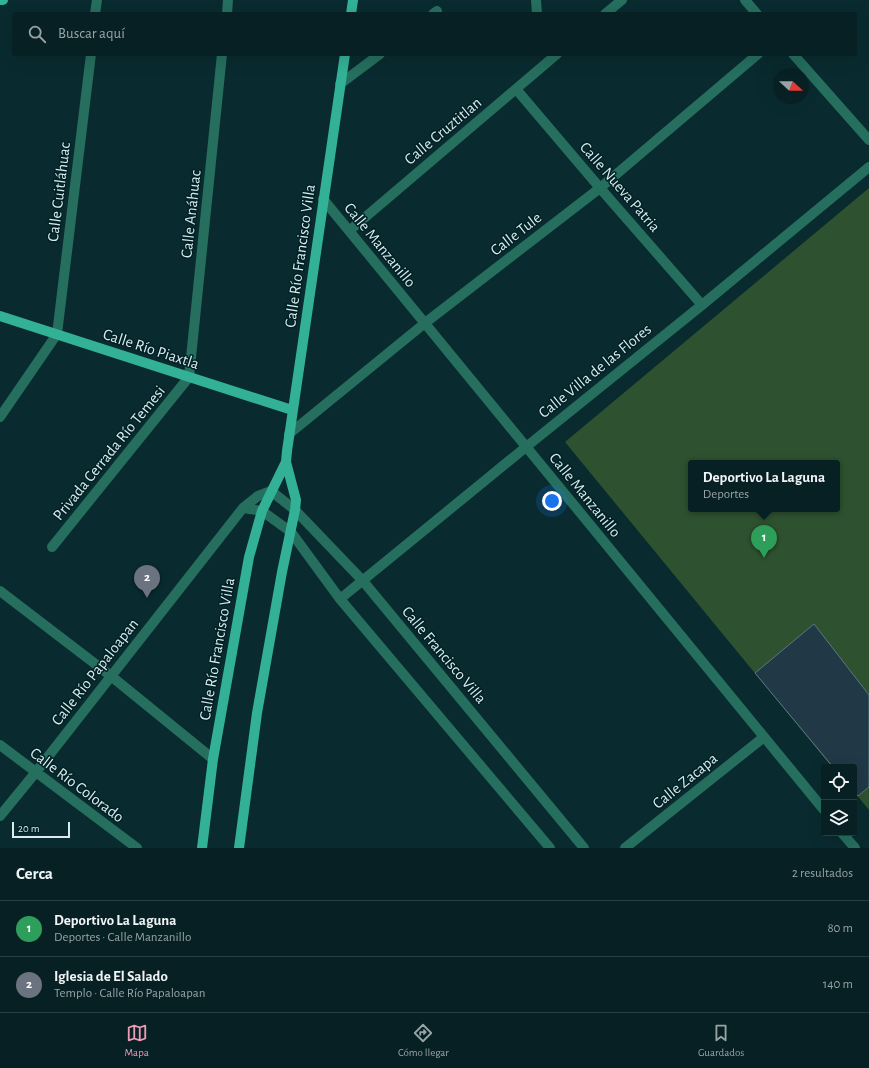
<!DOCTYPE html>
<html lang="es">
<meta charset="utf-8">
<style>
:root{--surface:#072023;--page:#10282b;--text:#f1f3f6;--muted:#98a3a6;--line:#283e41;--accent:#f09ab6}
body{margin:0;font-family:"Alegreya Sans",sans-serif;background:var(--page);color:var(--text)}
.controls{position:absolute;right:12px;bottom:12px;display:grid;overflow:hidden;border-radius:4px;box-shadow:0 4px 16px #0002}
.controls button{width:36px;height:36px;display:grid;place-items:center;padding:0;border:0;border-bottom:1px solid var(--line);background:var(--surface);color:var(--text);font:20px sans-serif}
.compass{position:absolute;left:773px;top:68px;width:36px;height:36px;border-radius:50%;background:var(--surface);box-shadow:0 4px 16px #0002;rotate:111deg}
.scale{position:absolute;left:12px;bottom:10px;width:58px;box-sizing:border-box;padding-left:4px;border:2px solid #d9ebed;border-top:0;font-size:11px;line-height:14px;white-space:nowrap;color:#d9ebed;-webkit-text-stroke:3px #002125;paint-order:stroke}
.you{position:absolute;left:552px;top:501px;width:14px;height:14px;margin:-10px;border:3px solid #fff;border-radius:50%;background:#1a73e8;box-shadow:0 0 0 6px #1a73e833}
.badge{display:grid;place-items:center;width:26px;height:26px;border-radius:50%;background:var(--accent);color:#fff;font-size:13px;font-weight:700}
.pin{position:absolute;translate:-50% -33px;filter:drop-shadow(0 1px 2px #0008)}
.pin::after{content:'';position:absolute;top:21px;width:14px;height:12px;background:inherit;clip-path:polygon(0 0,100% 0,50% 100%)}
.popup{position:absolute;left:688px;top:460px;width:152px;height:52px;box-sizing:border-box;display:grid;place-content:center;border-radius:4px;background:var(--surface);filter:drop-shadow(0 1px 3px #0005);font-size:13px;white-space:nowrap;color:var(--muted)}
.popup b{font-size:15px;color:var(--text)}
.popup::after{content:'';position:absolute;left:50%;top:100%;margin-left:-8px;border:8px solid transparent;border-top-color:var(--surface)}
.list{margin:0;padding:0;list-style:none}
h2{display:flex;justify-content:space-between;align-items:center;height:52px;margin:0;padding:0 16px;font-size:17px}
h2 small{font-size:13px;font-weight:400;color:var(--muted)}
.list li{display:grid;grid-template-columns:26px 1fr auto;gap:12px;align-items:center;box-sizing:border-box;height:56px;padding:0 16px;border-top:1px solid var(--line)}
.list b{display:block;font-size:15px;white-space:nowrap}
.list p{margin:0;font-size:13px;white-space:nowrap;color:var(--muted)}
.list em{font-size:13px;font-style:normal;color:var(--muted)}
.icon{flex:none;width:22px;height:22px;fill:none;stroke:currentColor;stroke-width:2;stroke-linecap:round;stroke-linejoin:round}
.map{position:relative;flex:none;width:869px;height:848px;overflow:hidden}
.search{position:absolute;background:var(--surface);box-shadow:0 4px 16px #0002;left:12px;right:12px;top:12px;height:44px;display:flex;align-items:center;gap:10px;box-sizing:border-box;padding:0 14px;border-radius:4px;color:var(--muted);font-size:15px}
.sheet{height:164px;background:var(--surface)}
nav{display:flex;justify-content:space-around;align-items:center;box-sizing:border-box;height:56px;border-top:1px solid var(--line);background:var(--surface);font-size:11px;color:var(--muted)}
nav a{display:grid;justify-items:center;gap:2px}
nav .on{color:var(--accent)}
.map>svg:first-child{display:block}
</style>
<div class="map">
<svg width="869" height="848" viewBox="0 0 869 848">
<rect width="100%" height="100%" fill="#092b2f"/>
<path fill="#2e522f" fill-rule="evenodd" d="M869,188V810L854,792V767H832L565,442ZM691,463H837V509H691Z"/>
<path fill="#213846" stroke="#5d7686" d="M814,624L869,695V787L858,796L854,792V767H833L755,673Z"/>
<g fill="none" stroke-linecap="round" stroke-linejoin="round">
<path stroke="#266e5e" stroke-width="10" d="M536,0L537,14
M745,0L757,14
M95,14L97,0
M227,14L228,0
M433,14L437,11
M605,14L622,0
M793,54L869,140
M340,84L380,54
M516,89L600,188L702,305
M323,199L824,810
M349,231L557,54
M0,417L57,334L91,54
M289,434L425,323L600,188L758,54
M243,508L262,511L291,532L340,599L550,848
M52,547L189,377L222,54
M0,591L111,676L213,759
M340,599L526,447L702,305L869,167
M0,745L137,848
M0,816L36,772L243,508L258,496L271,491L295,510L363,581L584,848
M842,833L855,848
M625,848L764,737"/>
<path stroke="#32b196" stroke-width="10" d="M0,0H3
M351,14L353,0
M0,316L292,410
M202,848L213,759L249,557L262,511L286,462
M239,848L257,713L282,572L295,510L296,500L286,462L287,451L345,54"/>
</g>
<g text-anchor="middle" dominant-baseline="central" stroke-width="3" stroke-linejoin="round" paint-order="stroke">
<g font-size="16" fill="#d9ebed" stroke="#002125">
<text transform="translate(443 131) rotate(-40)">Calle Cruztitlan</text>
<text transform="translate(620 187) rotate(49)">Calle Nueva Patria</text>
<text transform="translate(59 192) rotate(-83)">Calle Cuitláhuac</text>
<text transform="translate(191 214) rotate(-84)">Calle Anáhuac</text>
<text transform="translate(516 234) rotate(-38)">Calle Tule</text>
<text transform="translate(380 245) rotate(51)">Calle Manzanillo</text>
<text transform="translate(300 256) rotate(-82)">Calle Río Francisco Villa</text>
<text transform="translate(151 349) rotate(18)">Calle Río Piaxtla</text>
<text transform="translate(595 371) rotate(-39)">Calle Villa de las Flores</text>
<text transform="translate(109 453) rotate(-51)">Privada Cerrada Río Temesi</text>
<text transform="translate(585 495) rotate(51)">Calle Manzanillo</text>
<text transform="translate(217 649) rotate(-80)">Calle Río Francisco Villa</text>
<text transform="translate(444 655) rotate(50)">Calle Francisco Villa</text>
<text transform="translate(95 672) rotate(-52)">Calle Río Papaloapan</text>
<text transform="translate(685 781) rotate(-39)">Calle Zacapa</text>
<text transform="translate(77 785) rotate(37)">Calle Río Colorado</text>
</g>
</g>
</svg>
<div class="controls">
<button><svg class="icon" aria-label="locate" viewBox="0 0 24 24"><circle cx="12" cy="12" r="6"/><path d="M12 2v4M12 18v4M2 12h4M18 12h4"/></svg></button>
<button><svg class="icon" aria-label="layers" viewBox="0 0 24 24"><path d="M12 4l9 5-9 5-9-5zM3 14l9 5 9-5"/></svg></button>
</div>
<svg class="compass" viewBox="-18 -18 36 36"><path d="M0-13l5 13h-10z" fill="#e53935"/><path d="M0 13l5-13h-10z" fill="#98a3a6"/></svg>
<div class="scale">20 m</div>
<div class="you"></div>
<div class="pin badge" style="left:764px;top:558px;background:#2e9e5b">1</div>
<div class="popup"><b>Deportivo La Laguna</b>Deportes</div>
<div class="pin badge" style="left:147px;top:598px;background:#6b7280">2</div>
<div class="search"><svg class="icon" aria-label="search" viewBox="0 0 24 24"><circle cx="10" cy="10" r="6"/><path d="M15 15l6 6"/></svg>Buscar aquí</div>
</div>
<section class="sheet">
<h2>Cerca<small>2 resultados</small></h2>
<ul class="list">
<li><span class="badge" style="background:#2e9e5b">1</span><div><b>Deportivo La Laguna</b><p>Deportes · Calle Manzanillo</p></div><em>80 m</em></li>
<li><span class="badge" style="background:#6b7280">2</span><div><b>Iglesia de El Salado</b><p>Templo · Calle Río Papaloapan</p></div><em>140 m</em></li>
</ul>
</section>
<nav>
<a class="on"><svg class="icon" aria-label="map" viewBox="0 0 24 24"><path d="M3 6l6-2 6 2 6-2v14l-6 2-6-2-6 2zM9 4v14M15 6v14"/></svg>Mapa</a>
<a><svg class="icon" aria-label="directions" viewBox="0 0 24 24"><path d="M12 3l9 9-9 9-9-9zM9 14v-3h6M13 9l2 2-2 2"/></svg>Cómo llegar</a>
<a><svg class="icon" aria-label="saved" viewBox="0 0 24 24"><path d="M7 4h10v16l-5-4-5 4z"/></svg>Guardados</a>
</nav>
